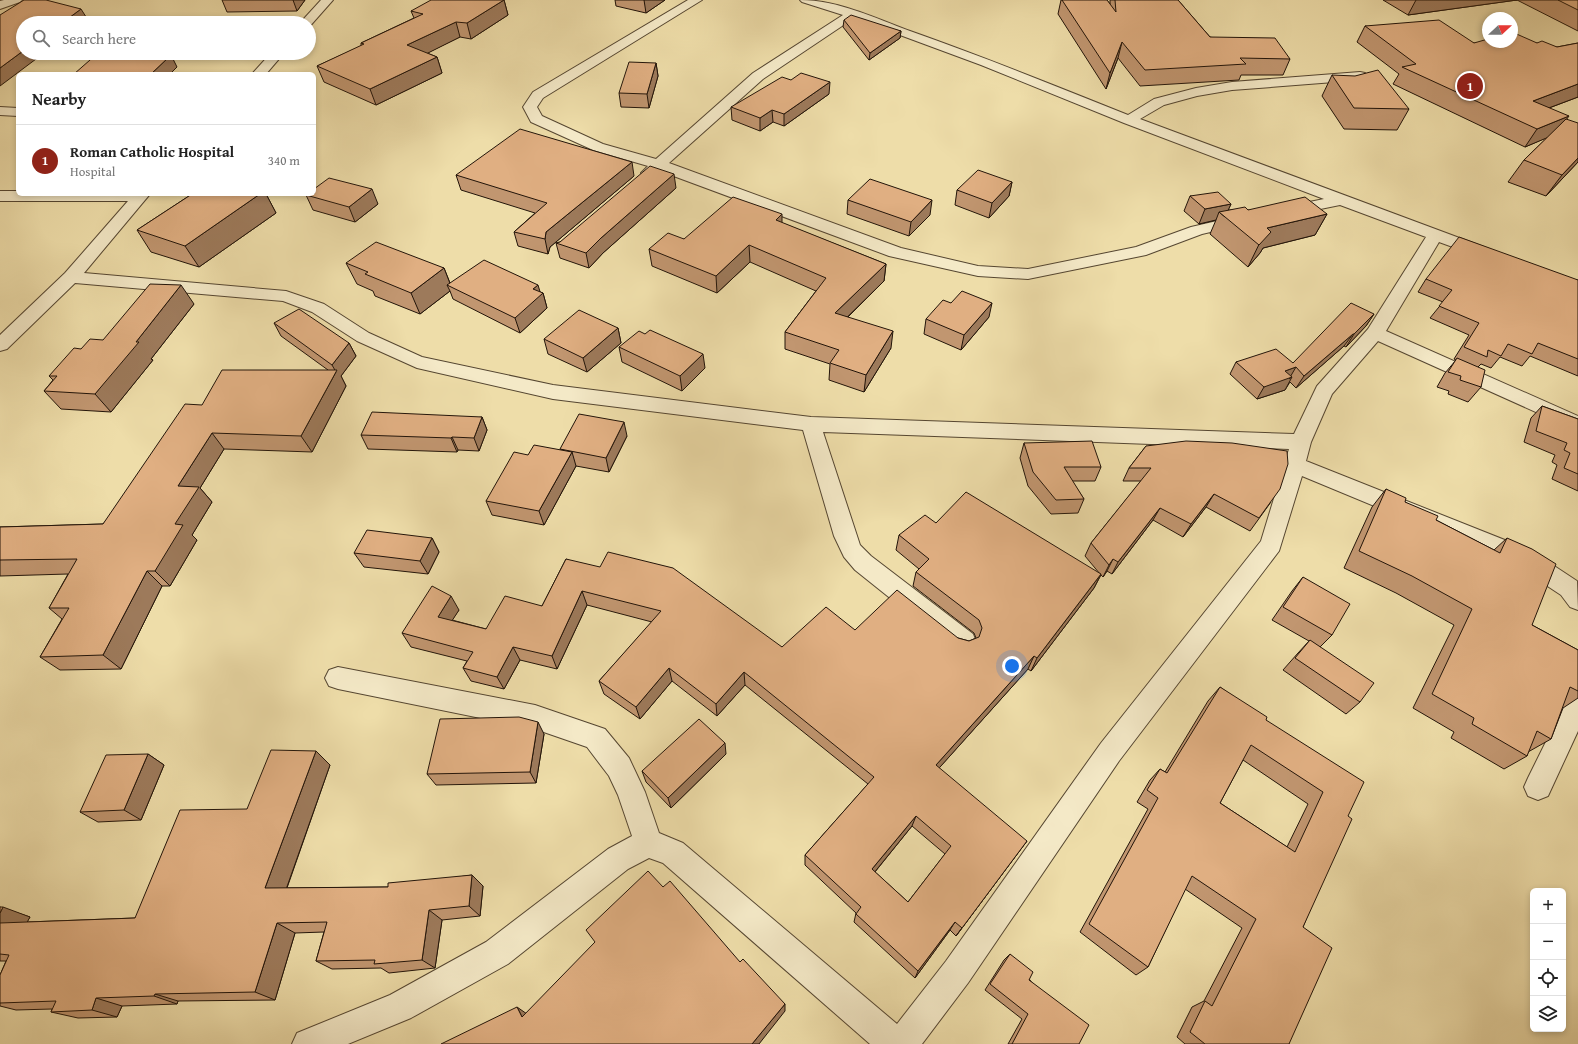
<!DOCTYPE html>
<meta charset="utf-8">
<style>
:root{--surface:#fff;--page:#f2f2f2;--text:#222;--muted:#767676;--line:#e0e0e0;--accent:#8f2418}
body{margin:0;font-family:"Gentium Book Plus",serif;background:var(--page);color:var(--text)}
.controls{position:absolute;right:12px;bottom:12px;display:grid;overflow:hidden;border-radius:6px;box-shadow:0 2px 6px #0003}
.controls button{width:36px;height:36px;display:grid;place-items:center;padding:0;border:0;border-bottom:1px solid var(--line);background:var(--surface);color:var(--text);font:20px sans-serif}
.compass{position:absolute;left:1482px;top:12px;width:36px;height:36px;border-radius:50%;background:var(--surface);box-shadow:0 2px 6px #0003;rotate:68deg}
.you{position:absolute;left:1012px;top:666px;width:14px;height:14px;margin:-10px;border:3px solid #fff;border-radius:50%;background:#1a73e8;box-shadow:0 0 0 6px #1a73e833}
.badge{display:grid;place-items:center;width:26px;height:26px;border-radius:50%;background:var(--accent);color:#fff;font-size:13px;font-weight:700}
.pin{position:absolute;translate:-50% -50%;border:2px solid #fff;box-shadow:0 1px 4px #0006}
.list{margin:0;padding:0;list-style:none}
h2{display:flex;justify-content:space-between;align-items:center;height:52px;margin:0;padding:0 16px;font-size:17px}
h2 small{font-size:13px;font-weight:400;color:var(--muted)}
.list li{display:grid;grid-template-columns:26px 1fr auto;gap:12px;align-items:center;box-sizing:border-box;height:72px;padding:0 16px;border-top:1px solid var(--line)}
.list b{display:block;font-size:15px;white-space:nowrap}
.list p{margin:0;font-size:13px;white-space:nowrap;color:var(--muted)}
.list em{font-size:13px;font-style:normal;color:var(--muted)}
.icon{flex:none;width:22px;height:22px;fill:none;stroke:currentColor;stroke-width:2;stroke-linecap:round;stroke-linejoin:round}
.map{position:relative;flex:none;width:1578px;height:1044px;overflow:hidden}
.search{position:absolute;background:var(--surface);box-shadow:0 2px 6px #0003;left:16px;top:16px;width:300px;height:44px;display:flex;align-items:center;gap:10px;box-sizing:border-box;padding:0 14px;border-radius:22px;color:var(--muted);font-size:15px}
.panel{position:absolute;background:var(--surface);box-shadow:0 2px 6px #0003;left:16px;top:72px;width:300px;height:124px;border-radius:6px}
.map>svg:first-child{display:block}
</style>
<div class="map">
<svg width="1578" height="1044" viewBox="0 0 1578 1044">
<rect width="100%" height="100%" fill="#eedda9"/>
<filter id="stains"><feTurbulence type="fractalNoise" baseFrequency=".005" numOctaves="4"/><feColorMatrix values="0 0 0 0 .2 0 0 0 0 .09 0 0 0 0 .02 0 0 0 .5 -.17"/></filter>
<radialGradient id="worn" r=".72"><stop offset=".6" stop-color="#630" stop-opacity="0"/><stop offset="1" stop-color="#630" stop-opacity=".3"/></radialGradient>
<g fill="none" stroke-linecap="round" stroke-linejoin="round">
<defs>
<path id="minor" d="M4,0H22L20,2L0,9V1Z
M321,0H333L310,26L309,23H300Z
M688,0H702L543,98L537,107L542,116L603,144L656,159L753,73L843,15L802,2L800,0C838,0 875,18 910,31C984,57 1056,86 1128,115L1154,99L1196,88L1232,82L1360,72L1365,73L1367,76L1365,79L1360,80L1232,90L1197,96L1164,105L1140,119L1489,249L1491,253L1489,257L1483,258L1439,242L1386,331L1578,416V431L1378,341L1332,394L1311,442L1306,461L1530,550L1577,581L1578,610L1570,607L1561,595L1514,564L1302,476L1279,551L1119,761L968,983L922,1044H870L663,863L649,858L628,869L508,964L411,1018L348,1044H292L297,1033L390,995L486,942L608,849L632,836L618,795L609,776L587,747L535,729L338,689L329,686L325,678L329,670L338,667L535,705L605,729L629,758L645,792L659,833L683,843L897,1024L946,961L1101,743L1261,541L1289,449L823,432L860,545L871,556L973,634L976,642L973,650L964,653L955,650L855,570L844,557L834,536L803,430L553,399L417,368L357,341L312,312L283,301L75,283L7,349L0,351V335L65,273L128,201H0V191H18V194H150L84,273L286,291L324,304L369,333L422,357L553,385L811,417L1294,434L1317,386L1368,329L1426,237L1340,205L1286,216L1280,214L1278,211L1280,208L1324,199L1124,123L981,65L854,18L763,79L669,163L901,248L978,266L1028,269L1136,247L1191,227L1243,215L1249,217L1251,220L1249,223L1202,234L1146,255L1028,279L978,276L889,256L660,171L654,176H644L641,173L648,166L593,150L531,122L523,107L533,92Z
M271,53H284L266,74H252Z
M0,107L18,108V116L0,115Z
M1578,691V731L1548,796L1538,800L1528,796L1524,787L1528,778L1569,695Z"/>
</defs>
<use href="#minor" stroke="#554631" stroke-width="2"/>
<use href="#minor" fill="#f4e9c7" fill-rule="evenodd"/>
</g>
<path fill="#c19670" stroke="#221409" fill-rule="evenodd" d="M222,0H305L297,11L227,12Z
M504,0L508,15L471,39L460,37L427,53L437,57L442,73L376,105L324,82L317,66L361,46V43L414,18L411,11Z
M615,0H665L646,13L616,6Z
M1061,0H1107L1110,4V0H1178L1210,37L1290,59L1283,75H1241L1239,80L1140,86L1118,58L1106,89L1058,14Z
M1383,0H1578V31L1517,0L1408,15Z
M844,20L901,31L900,38L869,60L843,27Z
M1365,26L1474,43H1537L1557,47L1578,43V97L1549,108L1566,119L1578,162L1546,196L1508,182L1524,160L1548,137L1525,147L1393,84L1399,74L1357,42Z
M656,63L658,76L649,108L621,107L619,93Z
M1332,75L1409,109L1397,130L1344,129L1322,96Z
M829,94L784,126L773,122L760,131L732,120L731,107Z
M456,175L634,176L550,247L548,254L518,246L514,232L535,213L461,190Z
M1012,182L1009,196L989,218L955,205L957,190Z
M676,188L603,253L589,268L560,258L556,243L560,242Z
M192,194H266L276,213L199,267L151,252L137,230Z
M306,195L378,204L355,222L313,210Z
M1190,196L1231,204L1228,210H1248L1327,214L1315,235L1263,248L1260,253L1248,267L1210,234L1216,220L1199,224L1184,211Z
M848,200L930,215L909,236L847,214Z
M782,223L886,264L884,281L848,317L891,348L864,392L829,380L830,364L785,349V332L816,291L750,262L717,293L652,266L649,249L684,239Z
M346,263L444,268L450,283L540,292L543,293L547,308L520,333L453,299L450,291L420,314L375,296L373,291L357,284Z
M1426,279L1578,280V376L1530,356L1522,366L1500,357L1491,368L1481,364L1478,367L1481,387L1468,402L1448,394L1449,391L1437,387L1445,373L1456,360L1454,359L1469,335L1430,318L1443,302L1418,292Z
M951,303L989,317L961,350L924,334L926,319Z
M194,304L151,359L153,360L111,412L61,409L44,391L53,380L49,376L81,349Z
M1374,314L1366,326L1346,347L1344,346L1296,388L1290,382L1285,390L1257,399L1230,374L1236,362L1293,363Z
M274,323L349,343L356,356L341,376L346,386L312,452L224,449L200,488L212,502L192,535L197,540L170,586H162L121,669L60,670L40,657L62,619L49,608L68,574L0,576V527L103,524L202,405L328,370L281,336Z
M618,328L621,343L587,372L548,354L544,339Z
M619,347L705,368L682,391L622,362Z
M1542,406L1578,419V491L1552,479L1557,465L1552,462L1555,455L1524,442L1531,418Z
M482,417L487,430L479,451L458,450L457,452L368,449L361,435Z
M627,436L609,472L576,466L544,525L492,515L486,501L528,455L560,450Z
M1024,443L1101,467L1095,481H1072L1084,499L1078,513L1051,514L1028,486L1020,458Z
M1146,446L1271,502L1250,531L1206,507L1183,537L1153,520L1112,574L1107,571L1103,577L1101,575L1094,588L1031,671L1028,669L939,768L1020,850L956,936L950,930L915,978L854,922L856,913L805,865V855L868,784L745,685L717,716L672,681L640,719L604,694L599,681L652,622L587,605L557,669L520,660L504,689L471,681L463,668L467,661L411,647L402,633L459,610L452,620L486,629L542,606L566,559L782,647L855,630L958,638L969,641L976,638L974,633L913,586L916,572L919,569L896,550L899,535L936,523L1100,574L1085,556L1091,543L1141,481H1123L1129,468ZM912,826L945,854L908,902L875,872Z
M1386,489L1405,502L1436,520L1494,550L1507,538L1532,625L1578,650V698L1563,708L1551,739L1528,752L1527,756L1504,769L1451,738L1454,732L1413,708L1454,625L1396,593L1344,568L1372,507Z
M432,538L439,552L428,574L364,567L354,553Z
M1303,577L1332,635L1320,647L1360,702L1346,714L1283,670L1298,653L1309,641L1272,620L1292,591Z
M1220,687L1266,720L1348,816L1303,927L1289,1044H1185L1177,1037L1192,1007L1204,1001L1242,928L1185,889L1148,967L1136,975L1080,932L1148,809L1137,802L1150,780L1160,769L1165,772L1208,701ZM1243,760L1308,804L1287,847L1220,803Z
M544,734L536,783L436,785L427,774Z
M316,751L330,765L287,888L388,887L472,875L483,886L480,916L442,920L435,968L389,973L381,968L332,969L316,961L324,932L295,933L275,1000L178,1001L177,1004L122,1006L117,1017L78,1018L51,1012L52,1009L16,1010L0,1006V975L6,961H0V907L30,917L27,922L135,918L247,809Z
M148,754L164,765L141,820L98,822L80,812Z
M726,754L671,808L646,782L642,771Z
M1010,954L1079,1044H1008L1022,1019L985,990L1004,960Z"/>
<path fill="#9d7a5b" stroke="#221409" d="M293,0H305L297,11Z
M504,0L508,15L471,39L467,23Z
M644,0H665L646,13Z
M1416,0H1517L1408,15Z
M81,9L88,20L84,23H62Z
M456,22L460,37L412,61L407,45Z
M901,31L900,38L869,60L870,53Z
M1122,42L1118,58L1106,89L1110,73Z
M23,51V53H44L0,86V68Z
M171,55L177,67L170,74H151Z
M437,57L442,73L376,105L370,89Z
M656,63L658,76L649,108L647,94Z
M830,82L829,94L784,126V114Z
M1578,84V97L1522,118L1533,101Z
M772,110L773,122L760,131V118Z
M1569,116L1556,134L1525,147L1537,129Z
M1578,158V162L1546,196L1562,175Z
M632,162L634,176L550,247L548,254L545,239L546,232Z
M674,174L676,188L603,253L589,268L586,253L601,238Z
M1012,182L1009,196L989,218L992,203Z
M372,189L378,204L355,222L349,207Z
M260,194H266L276,213L199,267L185,246Z
M932,200L930,215L909,236L911,222Z
M1231,204L1225,217L1219,212L1216,220L1199,224L1205,209Z
M782,214V231L776,220Z
M1327,214L1315,235L1263,248L1260,253L1248,267L1267,228Z
M749,245L750,262L717,293L716,276Z
M886,264L884,281L834,330L835,313Z
M444,268L451,286L447,285L450,291L420,314L411,293Z
M181,285L194,304L151,359L153,360L111,412L95,394L136,342Z
M538,285L541,295L543,293L547,308L520,333L515,318L533,289Z
M992,303L989,317L961,350L964,335Z
M1374,314L1366,326L1346,347L1354,334Z
M618,328L621,343L587,372L583,358Z
M893,331L891,348L864,392L866,375Z
M1353,334L1344,346L1296,388L1304,376Z
M349,343L356,356L341,376L346,386L312,452L301,436L336,372L332,365Z
M703,354L705,368L682,391L680,376Z
M1296,367L1289,379L1292,377L1285,390L1257,399L1264,387L1285,371Z
M482,417L487,430L479,451L474,438Z
M624,422L627,436L609,472L606,458Z
M212,433L224,449L200,488L212,502L192,535L197,540L170,586L155,571L175,524L178,486Z
M452,437L458,450L457,452L451,438Z
M572,452L576,466L544,525L539,511Z
M1214,494L1206,507L1183,537L1191,524Z
M1160,508L1153,520L1112,574L1118,562Z
M432,538L439,552L428,574L420,561Z
M1113,559L1107,571L1103,577L1109,565Z
M147,571L162,586L121,669L103,655Z
M1101,574L1094,588L1031,671L1037,658Z
M582,591L587,605L557,669L552,656Z
M451,596L459,610L446,630L438,617Z
M513,647L520,660L504,689L497,677Z
M1034,656L1028,669L932,776L936,765Z
M669,668L672,681L640,719L636,707Z
M744,672L745,685L717,716L716,704Z
M538,722L544,734L536,783L530,772Z
M725,743L726,754L671,808L668,798Z
M316,751L330,765L283,898L265,888Z
M148,754L164,765L141,820L124,810Z
M916,816L912,826L869,879L872,869Z
M1027,841L1020,850L956,936L962,928Z
M472,875L483,886L480,916L469,906Z
M3,907L30,917L21,933L0,926V913Z
M429,910L442,920L435,968L422,960Z
M955,922L950,930L915,978L918,971Z
M277,923L295,933L275,1000L255,992Z
M155,994L178,1001L177,1004L154,996Z
M96,998L122,1006L117,1017L92,1010Z
M785,1004V1011L759,1044H752Z
M517,1007L527,1014L522,1017Z"/>
<path fill="#e0af82" stroke="#221409" fill-rule="evenodd" d="M24,0H46L81,9L62,23H23V51L0,68V15Z
M431,0H504L467,23L456,22L407,45L437,57L370,89L317,66L364,44L361,43L423,14L411,11Z
M1062,0H1107L1116,12L1115,0H1178L1210,37L1275,38L1290,59L1240,58L1246,64L1145,70L1122,42L1110,73Z
M1558,0H1578V10Z
M851,15L901,31L870,53L844,20Z
M1439,20L1474,43L1488,39V42H1512V32L1537,43L1542,41L1557,47L1578,43V84L1533,101L1569,116L1537,129L1402,67L1416,64L1365,26Z
M98,53H113L171,55L151,74H74Z
M629,62L656,63L647,94L619,93Z
M1378,70L1409,109L1354,108L1332,75L1355,76Z
M801,73L830,82L784,114L772,110L760,118L731,107L782,77L791,80Z
M1566,119L1578,123V158L1562,175L1524,160Z
M520,129L632,162L546,232L545,239L514,232L547,203L456,175Z
M650,166L674,174L601,238L586,253L556,243L560,242Z
M978,170L1012,182L992,203L957,190Z
M329,178L372,189L349,207L306,195L308,194H314V189Z
M870,179L932,200L911,222L848,200Z
M1218,192L1231,204L1205,209L1190,196Z
M192,194H260L185,246L137,230Z
M733,197L782,214L776,220L886,264L835,313L893,331L866,375L830,363L839,350L785,332L826,278L749,245L716,276L649,249L668,233L684,239Z
M1305,197L1327,214L1267,228L1271,232L1259,245L1219,212L1245,207L1248,210Z
M1459,237L1578,280V359L1538,343L1532,354L1508,344L1501,356L1488,350L1487,357L1464,347L1479,323L1439,306L1452,290L1426,279Z
M376,242L444,268L411,293L365,274L368,272L346,263Z
M484,260L538,285L533,289L543,293L515,318L447,285Z
M150,284L181,285L136,342H139L95,394L44,391L57,376H49L74,348L81,349L90,339L103,340Z
M962,291L992,303L964,335L926,319L943,300L951,303Z
M1351,303L1374,314L1354,334H1353L1304,376L1296,367L1285,371L1292,377L1264,387L1236,362L1276,349L1293,363Z
M299,309L349,343L332,365L274,323Z
M579,310L618,328L583,358L544,339Z
M650,330L703,354L680,376L619,347L639,331L645,334Z
M1457,358L1485,370L1481,387L1460,380L1461,376L1448,372Z
M222,370H337L301,436L212,433L178,486L199,487L175,524L183,525L155,571H147L103,655L40,657L69,608H49L77,559L0,560V527L103,524L185,404L202,405Z
M1542,406L1578,419V474L1564,468L1570,453L1564,450L1567,443L1536,431Z
M372,412L482,417L474,438L452,437L451,438L361,435Z
M579,414L624,422L606,458L560,449Z
M1092,441L1101,467H1064L1084,499L1056,500L1033,472L1024,443Z
M1186,441L1232,443L1287,451L1288,464L1280,489L1259,518L1214,494L1191,524L1160,508L1118,562L1113,559L1109,565L1091,543L1151,468H1129L1146,446Z
M534,445L572,452L539,511L486,501L514,452L528,455Z
M1386,489L1406,498L1405,502L1438,516L1436,520L1500,553L1507,538L1532,549L1556,564L1532,625L1578,650V691L1570,687L1551,739L1537,731L1527,756L1472,724L1474,718L1432,694L1472,609L1412,576L1359,551Z
M966,492L1101,574L1037,658L1034,656L936,765L1027,841L962,928L955,922L918,971L856,914L861,907L805,855L874,777L744,672L716,704L669,668L636,707L599,681L661,611L582,591L552,656L513,647L497,677L463,668L473,652L402,633L432,586L451,596L438,617L486,629L505,596L542,606L566,559L600,567L608,552L673,568L782,647L826,607L855,630L897,590L958,638L969,641L979,637L982,628L979,620L916,572L929,559L899,535L925,515L936,523ZM916,816L951,846L908,902L872,869Z
M367,530L432,538L420,561L354,553Z
M1303,577L1350,604L1332,635L1283,607Z
M1310,640L1374,683L1360,702L1295,658Z
M1220,687L1267,717L1266,720L1364,782L1348,816L1352,819L1303,927L1332,948L1289,1044H1205L1190,1032L1205,1001L1212,1006L1256,919L1192,876L1148,967L1089,924L1158,798L1147,790L1160,769L1167,773ZM1251,745L1323,792L1295,852L1220,803Z
M519,717L538,722L530,772L427,774L440,719Z
M699,719L725,743L668,798L642,771Z
M271,750L316,751L265,888L388,887V883L472,875L469,906L429,910L422,960L374,964L375,960L316,961L327,922L277,923L255,992L155,994L154,996L96,998L92,1010L51,1012L56,1001L0,1003V975L9,955L0,954V923L135,918L180,810L247,809Z
M148,754L124,810L80,812L106,755Z
M648,871L663,887L670,881L740,962L743,959L785,1004L752,1044H441L517,1007L522,1017L595,942L586,930Z
M0,907H3L0,913Z
M1010,954L1033,972L1029,980L1089,1025L1079,1044H1012L1028,1014L990,984Z"/>
<rect width="100%" height="100%" filter="url(#stains)"/>
<rect width="100%" height="100%" fill="url(#worn)"/>
</svg>
<div class="controls">
<button>+</button>
<button>−</button>
<button><svg class="icon" aria-label="locate" viewBox="0 0 24 24"><circle cx="12" cy="12" r="6"/><path d="M12 2v4M12 18v4M2 12h4M18 12h4"/></svg></button>
<button><svg class="icon" aria-label="layers" viewBox="0 0 24 24"><path d="M12 4l9 5-9 5-9-5zM3 14l9 5 9-5"/></svg></button>
</div>
<svg class="compass" viewBox="-18 -18 36 36"><path d="M0-13l5 13h-10z" fill="#e53935"/><path d="M0 13l5-13h-10z" fill="#767676"/></svg>
<div class="you"></div>
<div class="pin badge" style="left:1470px;top:86px">1</div>
<div class="search"><svg class="icon" aria-label="search" viewBox="0 0 24 24"><circle cx="10" cy="10" r="6"/><path d="M15 15l6 6"/></svg>Search here</div>
<section class="panel">
<h2>Nearby<small></small></h2>
<ul class="list">
<li><span class="badge">1</span><div><b>Roman Catholic Hospital</b><p>Hospital</p></div><em>340 m</em></li>
</ul>
</section>
</div>
